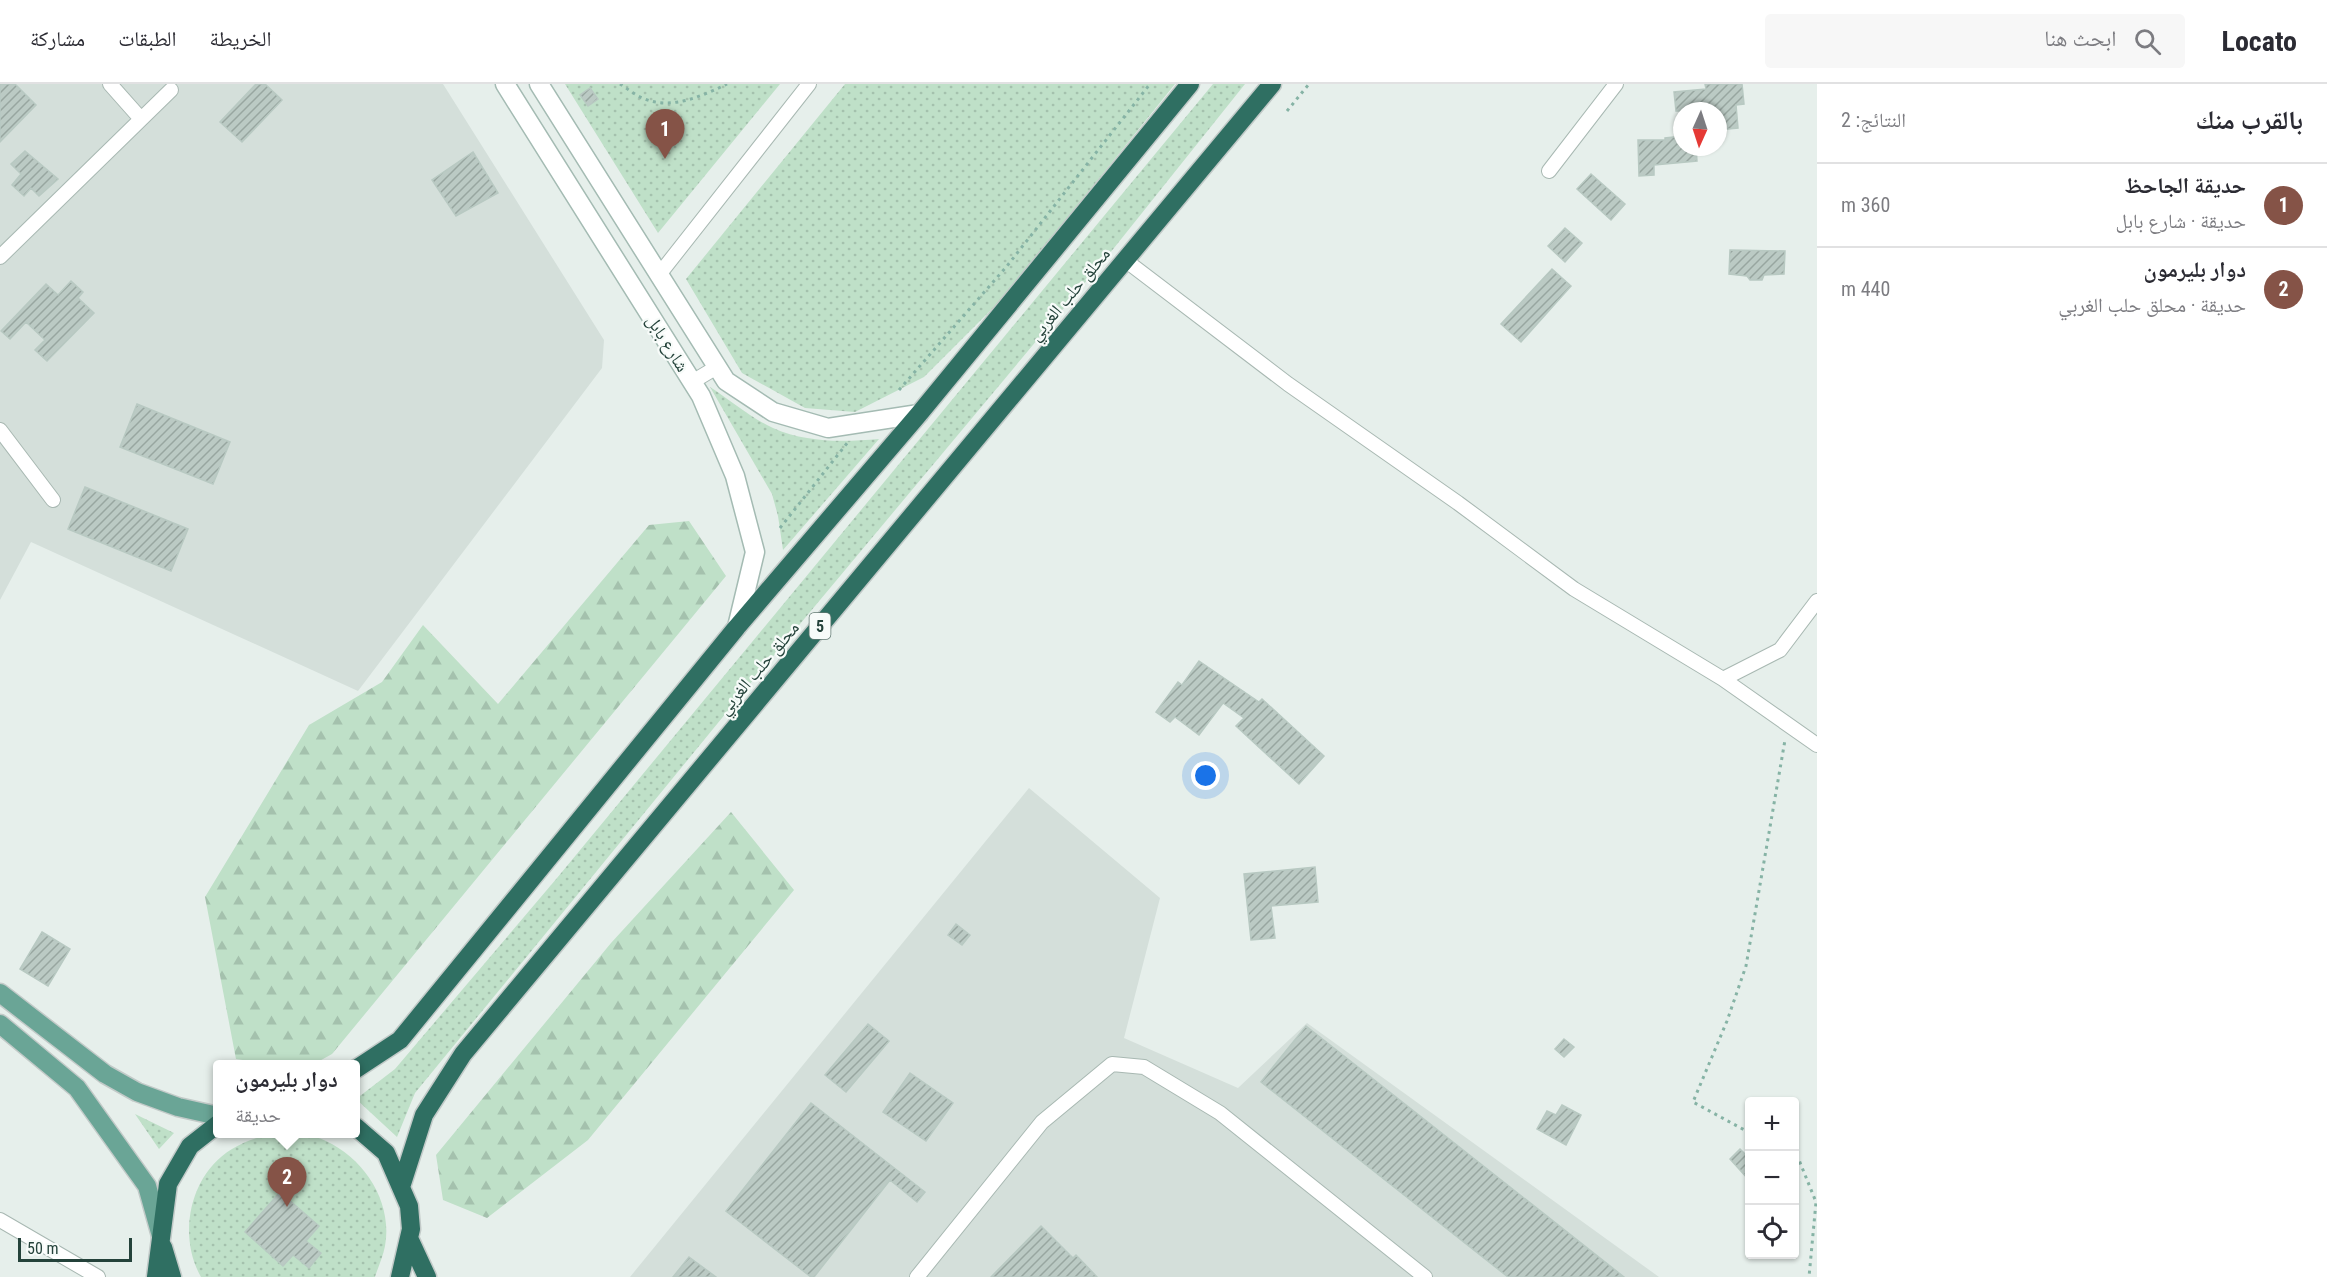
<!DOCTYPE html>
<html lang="ar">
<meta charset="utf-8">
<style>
:root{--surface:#fff;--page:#f7f7f7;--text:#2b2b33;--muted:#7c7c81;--line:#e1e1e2;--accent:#855347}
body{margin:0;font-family:"Roboto Condensed","Noto Naskh Arabic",sans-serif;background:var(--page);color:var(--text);direction:rtl}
.controls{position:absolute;right:18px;bottom:18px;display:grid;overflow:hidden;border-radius:6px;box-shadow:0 2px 4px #0004}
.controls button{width:54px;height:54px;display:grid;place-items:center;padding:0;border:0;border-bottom:2px solid var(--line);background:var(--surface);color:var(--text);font:30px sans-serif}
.compass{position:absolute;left:1673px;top:18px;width:54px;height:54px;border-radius:50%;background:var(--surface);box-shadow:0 2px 4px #0004;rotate:183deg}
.scale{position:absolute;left:18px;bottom:15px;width:114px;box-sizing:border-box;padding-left:6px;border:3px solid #24423a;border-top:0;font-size:16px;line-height:21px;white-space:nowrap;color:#24423a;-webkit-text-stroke:4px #f7fbf9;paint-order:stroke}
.you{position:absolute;left:1206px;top:692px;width:21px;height:21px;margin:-15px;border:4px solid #fff;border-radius:50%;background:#1a73e8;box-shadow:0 0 0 9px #1a73e833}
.badge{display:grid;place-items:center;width:39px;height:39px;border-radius:50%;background:var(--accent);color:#fff;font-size:20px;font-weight:700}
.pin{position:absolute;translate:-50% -50px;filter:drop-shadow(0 2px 3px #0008)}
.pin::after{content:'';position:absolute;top:32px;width:21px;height:18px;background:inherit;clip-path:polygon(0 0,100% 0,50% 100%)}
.popup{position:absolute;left:213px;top:976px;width:147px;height:78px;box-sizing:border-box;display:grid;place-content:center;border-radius:6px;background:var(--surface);filter:drop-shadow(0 2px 4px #0005);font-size:20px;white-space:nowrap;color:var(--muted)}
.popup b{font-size:22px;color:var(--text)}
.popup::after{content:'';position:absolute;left:50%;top:100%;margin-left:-12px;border:12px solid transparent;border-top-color:var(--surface)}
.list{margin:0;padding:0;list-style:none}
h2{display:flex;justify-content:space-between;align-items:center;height:78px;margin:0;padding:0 24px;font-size:26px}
h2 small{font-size:20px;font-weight:400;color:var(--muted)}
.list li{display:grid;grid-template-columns:39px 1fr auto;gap:18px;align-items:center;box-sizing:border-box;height:84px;padding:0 24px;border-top:2px solid var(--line)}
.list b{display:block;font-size:22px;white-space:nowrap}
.list p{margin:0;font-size:20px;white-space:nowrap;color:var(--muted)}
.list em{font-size:20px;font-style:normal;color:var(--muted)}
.icon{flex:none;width:33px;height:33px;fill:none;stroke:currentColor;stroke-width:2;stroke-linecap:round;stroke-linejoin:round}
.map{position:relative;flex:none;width:1817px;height:1193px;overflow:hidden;direction:ltr}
header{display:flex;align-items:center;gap:36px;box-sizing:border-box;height:84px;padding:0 30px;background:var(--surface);border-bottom:2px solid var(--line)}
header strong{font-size:28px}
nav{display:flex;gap:33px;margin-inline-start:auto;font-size:21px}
.search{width:420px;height:54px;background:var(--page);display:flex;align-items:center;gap:15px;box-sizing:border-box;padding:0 21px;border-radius:6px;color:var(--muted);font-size:22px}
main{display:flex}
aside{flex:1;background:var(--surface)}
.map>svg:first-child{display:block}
</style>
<header>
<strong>Locato</strong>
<div class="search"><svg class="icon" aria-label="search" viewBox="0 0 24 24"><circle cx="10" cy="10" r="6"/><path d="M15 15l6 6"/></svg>ابحث هنا</div>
<nav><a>الخريطة</a><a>الطبقات</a><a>مشاركة</a></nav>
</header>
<main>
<aside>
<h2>بالقرب منك<small>النتائج: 2</small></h2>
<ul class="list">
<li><span class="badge">1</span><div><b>حديقة الجاحظ</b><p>حديقة · شارع بابل</p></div><em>360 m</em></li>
<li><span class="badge">2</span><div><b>دوار بليرمون</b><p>حديقة · محلق حلب الغربي</p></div><em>440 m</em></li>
</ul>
</aside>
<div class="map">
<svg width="1817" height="1193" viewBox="0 0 1817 1193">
<defs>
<pattern id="grass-dots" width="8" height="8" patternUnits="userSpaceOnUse" patternTransform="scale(1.5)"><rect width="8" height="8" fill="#bfe0c8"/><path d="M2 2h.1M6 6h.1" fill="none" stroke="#a4c1ad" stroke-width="1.8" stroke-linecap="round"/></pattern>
<pattern id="forest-firs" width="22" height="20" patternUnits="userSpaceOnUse" patternTransform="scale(1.5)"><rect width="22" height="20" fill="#bfe0c8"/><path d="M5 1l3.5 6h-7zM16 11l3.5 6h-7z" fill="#a4c1ad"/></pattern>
<pattern id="building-hatch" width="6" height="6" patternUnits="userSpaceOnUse" patternTransform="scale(1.5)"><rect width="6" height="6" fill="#bbcac4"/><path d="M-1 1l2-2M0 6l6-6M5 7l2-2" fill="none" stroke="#98a6a0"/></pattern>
</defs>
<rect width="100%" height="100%" fill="#e6efeb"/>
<path fill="#d4dfda" d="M0,0H443L604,256L602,284L358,607L31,458L0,516Z
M1029,704L1160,814L1124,954L1238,1004L1307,939L1659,1193H630Z"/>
<path fill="url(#grass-dots)" d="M565,0H780L658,149Z
M845,0H1175L1003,214L924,293L855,328L805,324L742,289L686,195Z
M1213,0H1245L1114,164L749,601L415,1009L397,1053L356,1015L395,985L557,794Z
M710,303C730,316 751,334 773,344C807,359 843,358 879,355L783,466L778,432L772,410Z
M135,1030L174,1049L159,1065Z
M281,1050C296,1050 313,1050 326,1057C365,1075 393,1119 385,1162C383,1173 378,1183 375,1193H201C177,1151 190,1090 232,1065C248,1055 264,1051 281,1050Z"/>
<path fill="url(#forest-firs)" d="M689,437L726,492L332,970L314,980H270L236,975L205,813L309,641L382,598L423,541L498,620L649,441Z
M731,728L794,806L588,1056L487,1134L443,1116L436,1071L611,859Z"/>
<path fill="url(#building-hatch)" stroke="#b8c9c2" stroke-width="1.5" d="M0,0H15L36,21L0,58Z
M256,0H265L282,16L242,58L220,38Z
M1705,0H1742L1744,20L1736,21L1738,44L1718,46V27H1676L1674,8L1706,5Z
M590,4L598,15L588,22L580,11Z
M1682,52V63H1696L1697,77L1654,81V91L1639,92L1638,56H1665V54Z
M25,67L58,95L39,112L31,104L24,112L12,101L21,90L11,80Z
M473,68L498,109L456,132L432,96Z
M1591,90L1625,120L1611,136L1577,105Z
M1565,144L1582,159L1565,178L1548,162Z
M1730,166L1785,167L1784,190L1764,191L1762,196H1750L1747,192L1729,190Z
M1552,185L1571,202L1521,258L1501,240Z
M71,197L83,208L78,214L94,229L47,277L35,266L45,256L26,238L10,255L1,247L46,200L58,211Z
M137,320L230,358L213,400L120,363Z
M85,403L188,445L171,487L68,445Z
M1199,577L1259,618L1262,615L1324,672L1299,700L1236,642L1244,634L1223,619L1199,651L1175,633L1170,638L1156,628L1178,598L1182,601Z
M1315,783L1318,818L1271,822L1275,854L1251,856L1244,790Z
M956,840L970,851L962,861L948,851Z
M42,848L70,865L48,902L20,885Z
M868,940L889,957L846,1008L825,991Z
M1306,942L1624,1193H1508L1261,998Z
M1564,955L1574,963L1564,973L1555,965Z
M910,989L953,1019L926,1057L883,1028Z
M811,1019L925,1108L917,1118L890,1096L814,1193H811L726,1127Z
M1562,1021L1581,1031L1566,1061L1537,1045L1547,1027L1556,1031Z
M1740,1065L1749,1074V1096L1730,1075Z
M280,1108L319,1142L306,1157L321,1169L309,1184L293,1171L283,1182L245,1148Z
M1041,1142L1073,1174L1076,1171L1097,1193H991Z
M689,1173L716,1193H673Z"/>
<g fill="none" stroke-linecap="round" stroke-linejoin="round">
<defs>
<path id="street" d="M110,0L141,35
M1549,87L1616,0
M0,173L171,6
M1125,176L1288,300L1458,419L1574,505L1723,595L1817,661
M658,192L809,0
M692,298L717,283
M0,346L53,416
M1723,595L1780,566L1817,517
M0,1136L98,1193
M917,1193L1042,1038L1112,980L1144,983L1220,1029L1425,1193"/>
<path id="secondary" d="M505,0L701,312L735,392L755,468L737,543
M539,0L726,297L773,328L828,344L919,330"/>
<path id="primary" d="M0,909L105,990L137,1008L178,1023L218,1032
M0,940L77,1004L147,1102L161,1152"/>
<path id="highway" d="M356,985L400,956L737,543L919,330L1190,0
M356,1043L386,1069L409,1122L411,1145L400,1193
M401,1103L424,1031L463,970L1272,0
M409,1154L427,1193
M163,1163L172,1193
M156,1193L168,1100L190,1062L218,1040"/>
</defs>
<use href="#street" stroke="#a8b8b2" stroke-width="16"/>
<use href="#secondary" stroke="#a4bbb3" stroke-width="21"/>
<use href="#primary" stroke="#c2cac8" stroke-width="21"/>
<use href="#highway" stroke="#c2cac8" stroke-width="21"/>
<path stroke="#86b3a5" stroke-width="3" stroke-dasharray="3 4.5" stroke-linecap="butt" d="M620,0C628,5 636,12 645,15C672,26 702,12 727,0
M1287,27L1309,0
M899,306L1007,182L1150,0
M780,444L848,358
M1750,1049L1693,1018L1727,937L1746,882L1785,656
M1794,1073L1799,1076L1816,1118L1809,1193"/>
<use href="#street" stroke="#fff" stroke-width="14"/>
<use href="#secondary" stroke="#fff" stroke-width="18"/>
<use href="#primary" stroke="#6aa596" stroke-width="18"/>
<use href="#highway" stroke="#2f6f62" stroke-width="18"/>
</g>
<g text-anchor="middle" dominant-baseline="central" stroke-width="4.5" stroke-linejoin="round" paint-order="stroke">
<rect fill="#f7fbf9" stroke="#637a73" stroke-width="1.5" x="809.5" y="529" width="21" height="26" rx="4.5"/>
<g font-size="16" font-weight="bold" fill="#24423a">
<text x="820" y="542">5</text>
</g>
<g font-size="18" fill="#24423a" stroke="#f7fbf9">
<text transform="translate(1069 210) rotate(-50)">محلق حلب الغربي</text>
<text transform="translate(668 259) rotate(58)">شارع بابل</text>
<text transform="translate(758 584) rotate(-50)">محلق حلب الغربي</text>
</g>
</g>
</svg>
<div class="controls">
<button>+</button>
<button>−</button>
<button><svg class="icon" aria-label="locate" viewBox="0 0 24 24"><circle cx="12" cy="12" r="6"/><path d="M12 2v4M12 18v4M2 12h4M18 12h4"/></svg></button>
</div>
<svg class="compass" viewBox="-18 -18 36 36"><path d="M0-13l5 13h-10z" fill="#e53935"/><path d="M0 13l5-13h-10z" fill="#7c7c81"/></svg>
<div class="scale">50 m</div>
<div class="you"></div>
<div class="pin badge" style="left:665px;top:75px">1</div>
<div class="pin badge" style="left:287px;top:1123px">2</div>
<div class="popup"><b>دوار بليرمون</b>حديقة</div>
</div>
</main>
